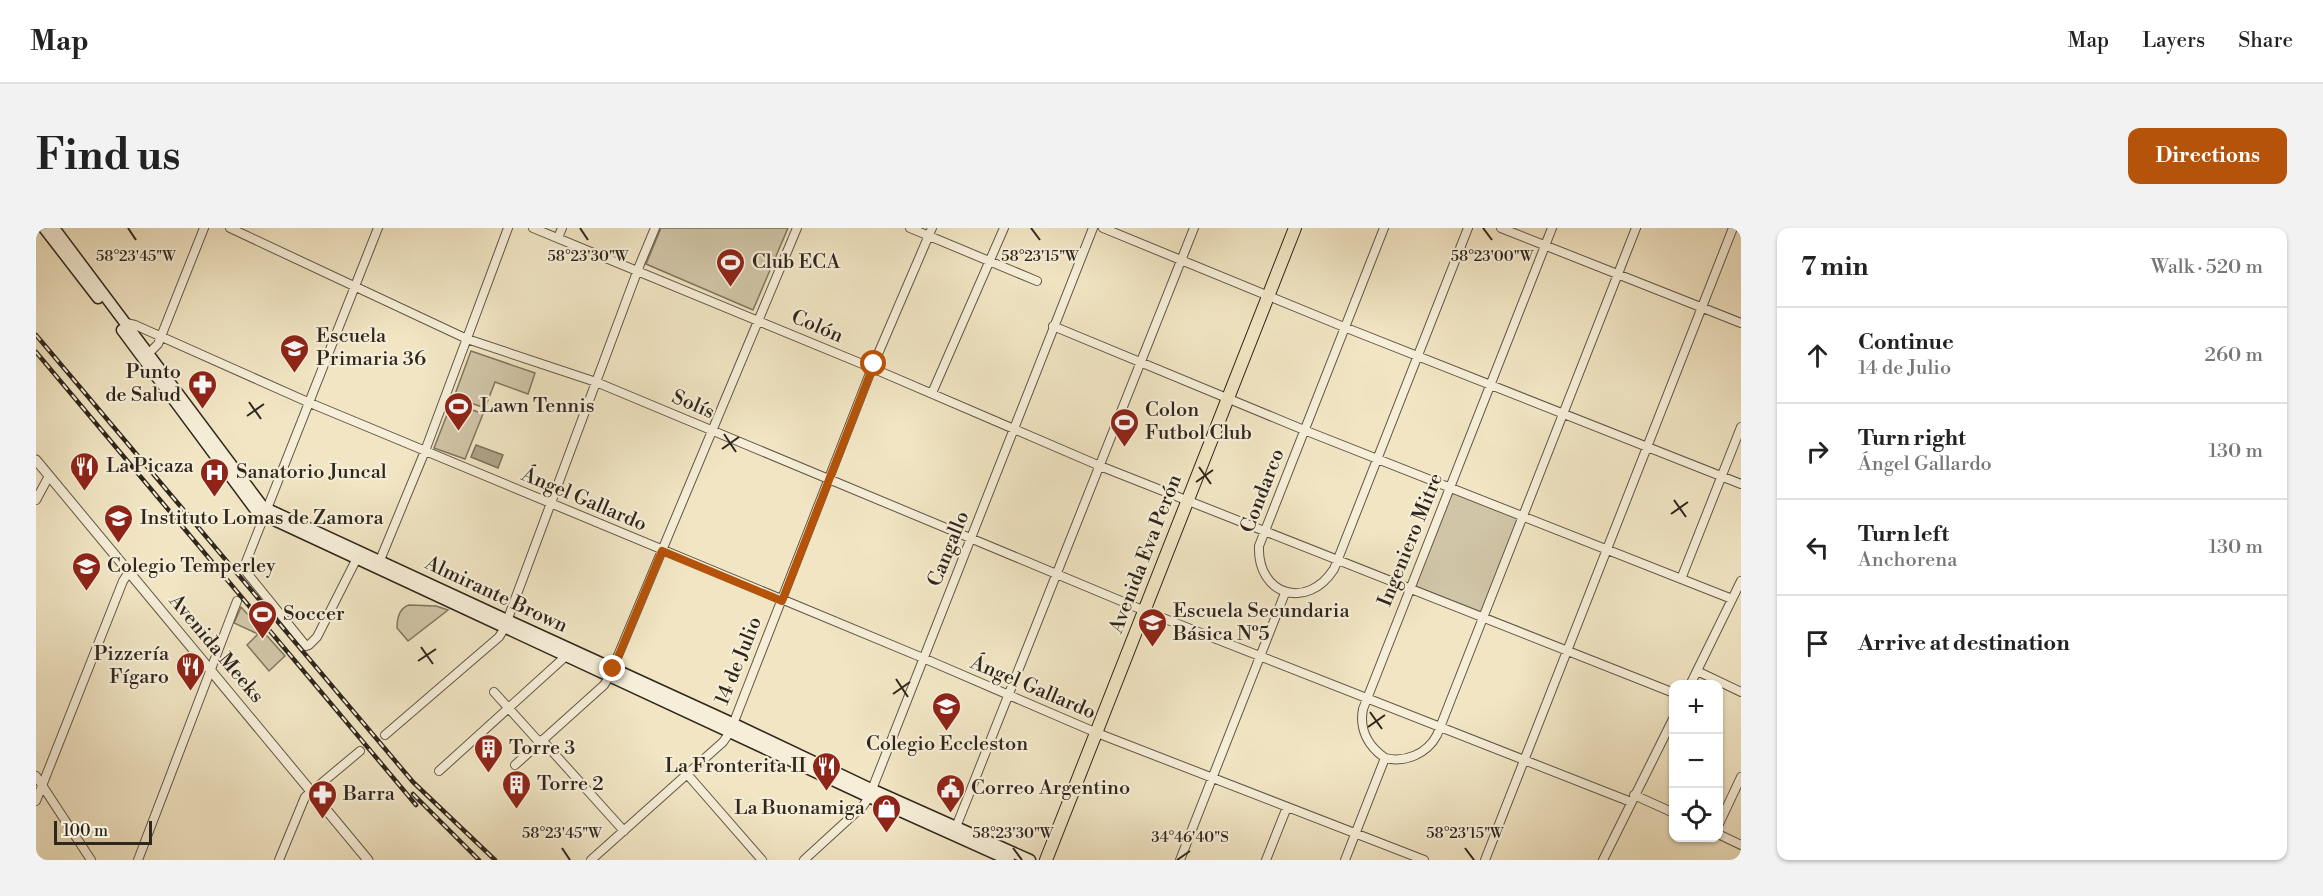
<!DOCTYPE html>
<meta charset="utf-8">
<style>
:root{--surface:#fff;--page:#f2f2f2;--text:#222;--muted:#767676;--line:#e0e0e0;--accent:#b45309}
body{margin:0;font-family:"Libre Bodoni",serif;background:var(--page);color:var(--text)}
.controls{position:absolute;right:18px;bottom:18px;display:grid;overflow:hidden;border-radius:12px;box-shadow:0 2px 4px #0004}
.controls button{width:54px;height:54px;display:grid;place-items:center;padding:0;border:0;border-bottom:2px solid var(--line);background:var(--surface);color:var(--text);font:30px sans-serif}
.scale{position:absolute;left:18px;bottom:15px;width:98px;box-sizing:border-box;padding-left:6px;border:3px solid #2f261c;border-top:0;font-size:16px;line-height:21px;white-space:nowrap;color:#2f261c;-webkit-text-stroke:4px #f6eed8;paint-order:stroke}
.stop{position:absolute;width:18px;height:18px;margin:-14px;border:4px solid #b45309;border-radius:50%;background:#fff}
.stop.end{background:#b45309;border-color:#fff;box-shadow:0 2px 6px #0008}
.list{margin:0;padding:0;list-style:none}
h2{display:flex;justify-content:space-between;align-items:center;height:78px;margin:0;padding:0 24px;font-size:26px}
h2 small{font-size:20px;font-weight:400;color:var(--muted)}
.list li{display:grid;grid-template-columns:39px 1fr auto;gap:18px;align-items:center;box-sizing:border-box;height:96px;padding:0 24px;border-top:2px solid var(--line)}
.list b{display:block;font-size:22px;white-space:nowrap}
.list p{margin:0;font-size:20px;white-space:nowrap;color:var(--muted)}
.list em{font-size:20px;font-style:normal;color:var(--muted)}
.icon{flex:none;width:33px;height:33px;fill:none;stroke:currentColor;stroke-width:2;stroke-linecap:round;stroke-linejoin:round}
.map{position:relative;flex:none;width:1705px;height:632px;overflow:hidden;border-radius:12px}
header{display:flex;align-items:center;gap:36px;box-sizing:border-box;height:84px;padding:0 30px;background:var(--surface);border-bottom:2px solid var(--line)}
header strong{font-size:28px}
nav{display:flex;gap:33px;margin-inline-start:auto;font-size:21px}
.intro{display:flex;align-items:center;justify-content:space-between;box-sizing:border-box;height:144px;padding:0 36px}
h1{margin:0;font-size:42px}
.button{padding:15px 27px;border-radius:12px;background:var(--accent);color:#fff;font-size:21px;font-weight:700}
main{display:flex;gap:36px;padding:0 36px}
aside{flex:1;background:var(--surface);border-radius:12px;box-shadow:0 2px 4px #0004}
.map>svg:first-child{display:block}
</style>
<header>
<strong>Map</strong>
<nav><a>Map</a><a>Layers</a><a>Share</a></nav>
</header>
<div class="intro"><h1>Find us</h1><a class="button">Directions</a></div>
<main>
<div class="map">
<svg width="1705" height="632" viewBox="0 0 1705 632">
<rect width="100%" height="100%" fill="#f1e5c3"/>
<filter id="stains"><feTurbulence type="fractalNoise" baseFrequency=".00333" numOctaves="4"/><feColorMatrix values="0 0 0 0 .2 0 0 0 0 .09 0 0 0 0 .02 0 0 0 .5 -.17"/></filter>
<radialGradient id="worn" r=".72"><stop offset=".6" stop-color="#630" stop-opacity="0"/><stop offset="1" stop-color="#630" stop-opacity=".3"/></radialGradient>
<path fill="#d0c5a7" stroke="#807662" stroke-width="1.5" d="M625,0H752L717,82L610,36Z
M435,123L499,145L492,166L459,154L449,180L418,169Z
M416,174L447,186L429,231L398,220Z
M1414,258L1486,287L1446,388L1374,360Z
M373,377L400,378L412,382L372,413L361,400C361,390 363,380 373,377Z
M205,379L249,428L233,443L211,417L222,406L198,395Z"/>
<path fill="#afa48a" stroke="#7c725e" stroke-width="1.5" d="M440,217L467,227L462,240L435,229Z"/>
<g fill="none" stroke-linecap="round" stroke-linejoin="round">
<defs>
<path id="minor" d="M194,0L431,111L560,154L1109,383L1595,574
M497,0L836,140L1064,238L1638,465
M874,0L1001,53
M1067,0L1308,99L1705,256
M1348,0L1223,318C1221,367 1271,383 1298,341L1432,0
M1465,0L1705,95
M522,10L526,0
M90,95L99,97L274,175L887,430L1061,505L1388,632
M1017,98L1268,202L1696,371
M110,128L122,116L168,0
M896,165L968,0
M0,272L13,248
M320,332L281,409L273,417L270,418L211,345L208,339L342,0
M342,337L389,223L472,0
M1645,351L1705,199
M1661,443L1705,464
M1654,457L1705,353
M458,464L504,515
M349,507L463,409L468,401L604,36L619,0
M506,512L588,603
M1349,530C1369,535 1391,526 1401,507L1600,0
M479,537L568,457L573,449L761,0
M403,543L530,428
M651,546L726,632
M0,548L55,632
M1598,567L1638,585
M0,573L87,353L93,344
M1682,598L1705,549
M918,604L1158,0
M1682,606L1705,617
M102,632L201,373
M243,632L269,569L324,523
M555,632L687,514L694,504L836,140L896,0
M768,632L827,578L833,569L1057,0
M1144,632L1249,365
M1230,632L1251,579
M1309,632L1349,530C1332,518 1323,501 1327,481L1516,0
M1449,632L1697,0
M1567,632L1638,489"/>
<path id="tertiary" d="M0,232L332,632"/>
<path id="secondary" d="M8,0L62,70
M18,0L227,279L471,392L696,495L835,561L994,632
M86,102L221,284L833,569L973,632"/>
<path id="primary" d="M1010,632L1259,0"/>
</defs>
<use href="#minor" stroke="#605646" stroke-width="10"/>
<use href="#tertiary" stroke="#605646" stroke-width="11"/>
<use href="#secondary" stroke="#2f261c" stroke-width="13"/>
<use href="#primary" stroke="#2f261c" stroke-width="14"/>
<use href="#minor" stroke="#f6eed8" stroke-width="8"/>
<use href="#tertiary" stroke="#f6eed8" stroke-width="9"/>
<use href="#secondary" stroke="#f6eed8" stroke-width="10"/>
<use href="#primary" stroke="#f1e5c3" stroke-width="12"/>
<defs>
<path id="rail" d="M0,107L377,554L459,632
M0,124L380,577
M377,566L443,632"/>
</defs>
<use href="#rail" stroke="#2f261c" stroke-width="4.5"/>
<use href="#rail" stroke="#f6eed8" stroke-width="2" stroke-dasharray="7" stroke-linecap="butt"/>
</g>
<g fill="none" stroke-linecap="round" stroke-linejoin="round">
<path stroke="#b45309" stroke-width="8" d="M577,441L626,323L746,373L838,136"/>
</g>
<path fill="none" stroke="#2f261c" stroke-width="2" d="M92,0L100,12M544,0L552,12M995,0L1004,12M1447,0L1456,12M213,174L225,191M211,188L228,176M688,206L700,224M686,221L703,209M1163,239L1175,256M1160,254L1177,242M1638,272L1650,289M1635,286L1652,274M385,419L397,436M382,433L400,421M860,451L872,469M857,466L874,454M1334,484L1346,501M1332,499L1349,487M526,620L534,632M977,620L986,632M1429,620L1438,632M1141,632L1154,623"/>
<defs>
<symbol id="stadium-pin" viewBox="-11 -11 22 30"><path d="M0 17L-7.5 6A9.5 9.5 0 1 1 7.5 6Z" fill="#8f2418" stroke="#f6eed8"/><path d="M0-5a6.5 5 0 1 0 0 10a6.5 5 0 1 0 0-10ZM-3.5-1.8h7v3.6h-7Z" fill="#fff"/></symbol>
<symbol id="school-pin" viewBox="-11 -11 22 30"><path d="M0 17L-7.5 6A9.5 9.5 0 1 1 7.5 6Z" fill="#8f2418" stroke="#f6eed8"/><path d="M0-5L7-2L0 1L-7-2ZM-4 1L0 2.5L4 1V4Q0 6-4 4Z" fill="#fff"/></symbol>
<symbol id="pharmacy-pin" viewBox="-11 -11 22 30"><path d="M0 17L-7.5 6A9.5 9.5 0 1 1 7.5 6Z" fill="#8f2418" stroke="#f6eed8"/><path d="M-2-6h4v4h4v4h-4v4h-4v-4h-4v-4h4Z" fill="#fff"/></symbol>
<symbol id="restaurant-pin" viewBox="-11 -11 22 30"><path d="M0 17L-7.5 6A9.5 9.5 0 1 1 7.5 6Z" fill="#8f2418" stroke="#f6eed8"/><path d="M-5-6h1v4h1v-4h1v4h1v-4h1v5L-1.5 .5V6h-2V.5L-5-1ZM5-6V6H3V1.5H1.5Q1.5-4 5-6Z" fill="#fff"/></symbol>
<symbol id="hospital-pin" viewBox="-11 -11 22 30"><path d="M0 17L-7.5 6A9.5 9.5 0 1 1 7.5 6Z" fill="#8f2418" stroke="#f6eed8"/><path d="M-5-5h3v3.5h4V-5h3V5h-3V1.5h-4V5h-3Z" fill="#fff"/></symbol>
<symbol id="building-pin" viewBox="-11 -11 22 30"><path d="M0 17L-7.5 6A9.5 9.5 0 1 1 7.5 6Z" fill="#8f2418" stroke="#f6eed8"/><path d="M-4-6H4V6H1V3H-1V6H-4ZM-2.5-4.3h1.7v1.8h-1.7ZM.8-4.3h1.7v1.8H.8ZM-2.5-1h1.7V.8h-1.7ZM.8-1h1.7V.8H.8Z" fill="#fff"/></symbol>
<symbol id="civic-pin" viewBox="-11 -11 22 30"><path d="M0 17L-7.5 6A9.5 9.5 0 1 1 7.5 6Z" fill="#8f2418" stroke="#f6eed8"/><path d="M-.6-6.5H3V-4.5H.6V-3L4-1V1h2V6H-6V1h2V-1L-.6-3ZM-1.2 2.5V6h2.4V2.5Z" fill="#fff"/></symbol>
<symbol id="shop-pin" viewBox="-11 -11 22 30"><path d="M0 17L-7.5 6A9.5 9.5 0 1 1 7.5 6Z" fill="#8f2418" stroke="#f6eed8"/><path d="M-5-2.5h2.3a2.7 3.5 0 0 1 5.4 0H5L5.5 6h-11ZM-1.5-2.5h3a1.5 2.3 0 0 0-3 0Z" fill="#fff"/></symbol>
</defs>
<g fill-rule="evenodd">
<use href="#stadium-pin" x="678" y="18" width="33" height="45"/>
<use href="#school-pin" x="242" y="104" width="33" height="45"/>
<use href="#pharmacy-pin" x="150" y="140" width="33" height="45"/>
<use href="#stadium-pin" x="406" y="162" width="33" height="45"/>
<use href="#stadium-pin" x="1072" y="178" width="33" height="45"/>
<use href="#restaurant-pin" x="32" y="222" width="33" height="45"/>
<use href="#hospital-pin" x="162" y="228" width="33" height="45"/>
<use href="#school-pin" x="66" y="274" width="33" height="45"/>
<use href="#school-pin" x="34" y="322" width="33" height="45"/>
<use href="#stadium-pin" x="210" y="370" width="33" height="45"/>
<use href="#school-pin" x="1100" y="378" width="33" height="45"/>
<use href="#restaurant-pin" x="138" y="422" width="33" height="45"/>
<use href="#school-pin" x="894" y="462" width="33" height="45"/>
<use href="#building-pin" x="436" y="504" width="33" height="45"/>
<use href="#restaurant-pin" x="774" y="522" width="33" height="45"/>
<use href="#building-pin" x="464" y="540" width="33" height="45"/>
<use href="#civic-pin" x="898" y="544" width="33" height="45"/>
<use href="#pharmacy-pin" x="270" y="550" width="33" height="45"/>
<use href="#shop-pin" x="834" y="564" width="33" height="45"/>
</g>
<g text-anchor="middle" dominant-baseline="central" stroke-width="4.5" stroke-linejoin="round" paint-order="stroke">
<g font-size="20" fill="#2f261c" stroke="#f6eed8" text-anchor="start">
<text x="716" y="34">Club ECA</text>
<text x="280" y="108">Escuela<tspan x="280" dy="23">Primaria 36</tspan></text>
<text x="145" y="144" text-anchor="end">Punto<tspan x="145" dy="23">de Salud</tspan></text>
<text x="444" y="178">Lawn Tennis</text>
<text x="1109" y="182">Colon<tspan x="1109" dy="23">Futbol Club</tspan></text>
<text x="70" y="238">La Picaza</text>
<text x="200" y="244">Sanatorio Juncal</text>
<text x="104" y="290">Instituto Lomas de Zamora</text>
<text x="71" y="338">Colegio Temperley</text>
<text x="1137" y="383">Escuela Secundaria<tspan x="1137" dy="23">Básica Nº5</tspan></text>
<text x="247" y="386">Soccer</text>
<text x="133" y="426" text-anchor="end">Pizzería<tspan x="133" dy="23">Fígaro</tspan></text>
<text x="911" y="516" text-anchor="middle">Colegio Eccleston</text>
<text x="473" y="520">Torre 3</text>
<text x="770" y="538" text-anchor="end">La Fronterita II</text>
<text x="501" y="556">Torre 2</text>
<text x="935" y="560">Correo Argentino</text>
<text x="307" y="566">Barra</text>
<text x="829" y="580" text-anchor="end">La Buonamiga</text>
</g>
<g font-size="20" fill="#2f261c" stroke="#f6eed8">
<text transform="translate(781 99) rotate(23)">Colón</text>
<text transform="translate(657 177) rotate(23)">Solís</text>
<text transform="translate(1227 263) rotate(-69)">Condarco</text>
<text transform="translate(548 272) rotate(23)">Ángel Gallardo</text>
<text transform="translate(1375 312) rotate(-68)">Ingeniero Mitre</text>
<text transform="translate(913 321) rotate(-68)">Cangallo</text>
<text transform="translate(1110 326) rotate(-69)">Avenida Eva Perón</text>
<text transform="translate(460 367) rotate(25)">Almirante Brown</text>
<text transform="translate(180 421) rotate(50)">Avenida Meeks</text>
<text transform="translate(703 433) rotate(-68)">14 de Julio</text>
<text transform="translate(997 460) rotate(23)">Ángel Gallardo</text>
</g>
</g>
<g font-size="15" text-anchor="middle" fill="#2f261c" stroke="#f6eed8" stroke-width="4.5" stroke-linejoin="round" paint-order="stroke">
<text x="1004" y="33">58°23'15"W</text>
<text x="1456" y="33">58°23'00"W</text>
<text x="100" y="33">58°23'45"W</text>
<text x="552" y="33">58°23'30"W</text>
<text x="526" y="610">58°23'45"W</text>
<text x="977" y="610">58°23'30"W</text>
<text x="1429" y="610">58°23'15"W</text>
<text x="1154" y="614">34°46'40"S</text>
</g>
<rect width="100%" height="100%" filter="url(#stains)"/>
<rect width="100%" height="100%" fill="url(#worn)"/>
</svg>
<div class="controls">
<button>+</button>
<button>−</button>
<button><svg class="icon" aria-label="locate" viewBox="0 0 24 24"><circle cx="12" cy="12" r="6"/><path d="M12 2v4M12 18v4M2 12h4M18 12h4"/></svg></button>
</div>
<div class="scale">100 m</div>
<div class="stop" style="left:838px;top:136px"></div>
<div class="stop end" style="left:577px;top:441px"></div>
</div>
<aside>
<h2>7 min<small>Walk · 520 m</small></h2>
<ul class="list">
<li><svg class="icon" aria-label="ahead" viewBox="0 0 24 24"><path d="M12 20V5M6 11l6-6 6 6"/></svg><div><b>Continue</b><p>14 de Julio</p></div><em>260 m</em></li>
<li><svg class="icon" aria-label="right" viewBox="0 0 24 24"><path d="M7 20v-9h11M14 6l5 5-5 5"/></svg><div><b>Turn right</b><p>Ángel Gallardo</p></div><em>130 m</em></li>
<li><svg class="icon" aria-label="left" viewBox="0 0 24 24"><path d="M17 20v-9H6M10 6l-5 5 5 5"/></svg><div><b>Turn left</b><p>Anchorena</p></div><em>130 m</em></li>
<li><svg class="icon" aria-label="arrive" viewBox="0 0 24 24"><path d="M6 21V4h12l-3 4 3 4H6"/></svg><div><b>Arrive at destination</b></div></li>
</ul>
</aside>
</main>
